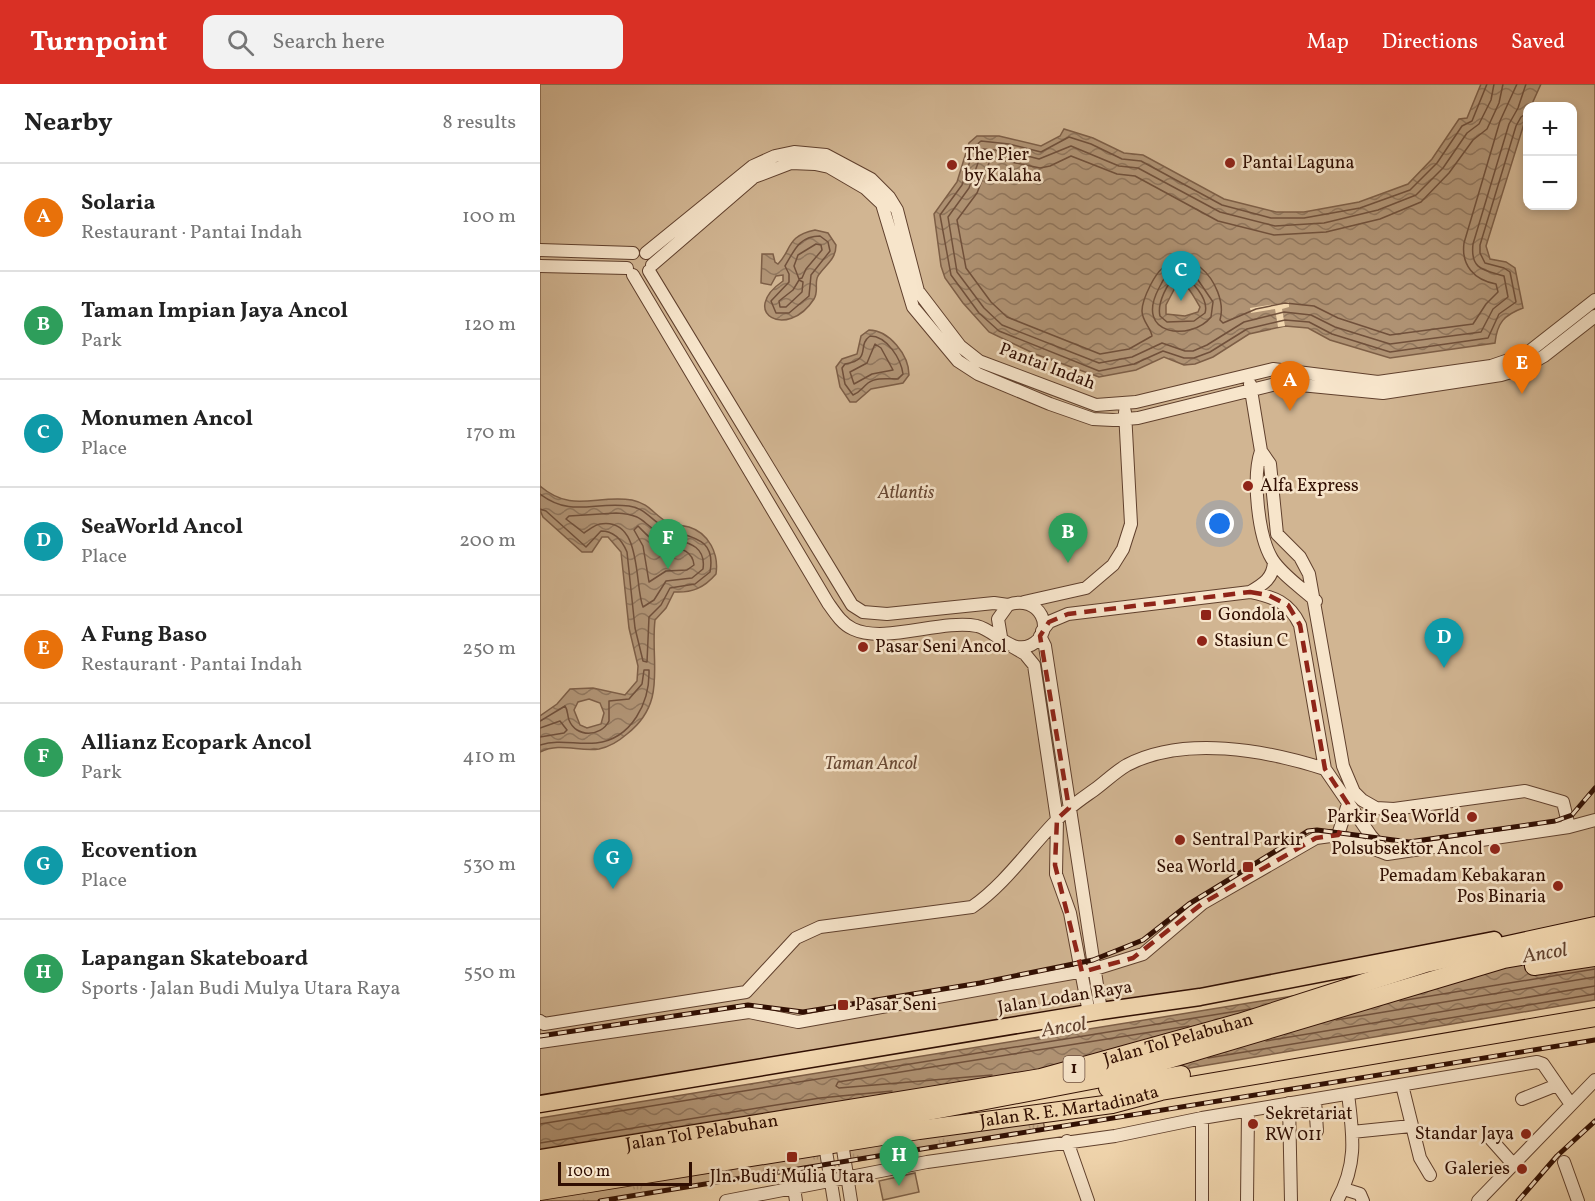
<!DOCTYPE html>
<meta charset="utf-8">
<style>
:root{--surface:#fff;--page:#f2f2f2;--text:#222;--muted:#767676;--line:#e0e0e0;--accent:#d93025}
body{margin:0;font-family:Vollkorn,serif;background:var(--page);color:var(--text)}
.controls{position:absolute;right:18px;top:18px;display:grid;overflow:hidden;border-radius:12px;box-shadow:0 3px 9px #0003}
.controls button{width:54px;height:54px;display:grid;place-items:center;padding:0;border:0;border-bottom:2px solid var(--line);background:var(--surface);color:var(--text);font:30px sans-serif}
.scale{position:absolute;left:18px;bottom:15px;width:134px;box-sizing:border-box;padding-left:6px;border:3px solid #300e02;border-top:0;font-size:16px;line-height:21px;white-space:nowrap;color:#300e02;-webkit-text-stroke:4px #f7e5cb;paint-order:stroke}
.you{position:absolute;left:680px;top:440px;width:21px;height:21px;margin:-15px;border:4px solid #fff;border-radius:50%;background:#1a73e8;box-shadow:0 0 0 9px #1a73e833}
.badge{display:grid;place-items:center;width:39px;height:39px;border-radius:50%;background:var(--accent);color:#fff;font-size:20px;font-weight:700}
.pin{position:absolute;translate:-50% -50px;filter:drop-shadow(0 2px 3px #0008)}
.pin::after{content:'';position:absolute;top:32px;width:21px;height:18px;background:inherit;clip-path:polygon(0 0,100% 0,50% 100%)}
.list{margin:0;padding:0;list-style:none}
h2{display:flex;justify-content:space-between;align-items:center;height:78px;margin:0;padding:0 24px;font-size:26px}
h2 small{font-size:20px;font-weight:400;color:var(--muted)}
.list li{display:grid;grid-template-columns:39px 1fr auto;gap:18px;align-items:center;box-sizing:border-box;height:108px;padding:0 24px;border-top:2px solid var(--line)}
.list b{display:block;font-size:22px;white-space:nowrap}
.list p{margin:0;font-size:20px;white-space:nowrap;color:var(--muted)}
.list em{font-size:20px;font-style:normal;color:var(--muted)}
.icon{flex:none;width:33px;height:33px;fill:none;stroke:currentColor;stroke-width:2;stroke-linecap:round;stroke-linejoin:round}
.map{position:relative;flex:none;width:1055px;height:1117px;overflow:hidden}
header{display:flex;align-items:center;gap:36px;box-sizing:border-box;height:84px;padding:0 30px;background:var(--accent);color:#fff}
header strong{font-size:28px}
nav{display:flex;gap:33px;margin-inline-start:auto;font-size:21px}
.search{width:420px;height:54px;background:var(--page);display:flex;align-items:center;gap:15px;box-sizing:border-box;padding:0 21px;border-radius:12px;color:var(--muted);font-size:22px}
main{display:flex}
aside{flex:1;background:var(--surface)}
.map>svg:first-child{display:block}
</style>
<header>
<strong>Turnpoint</strong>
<div class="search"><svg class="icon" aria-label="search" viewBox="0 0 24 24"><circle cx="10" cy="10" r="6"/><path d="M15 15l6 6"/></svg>Search here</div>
<nav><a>Map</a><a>Directions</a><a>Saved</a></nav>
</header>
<main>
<aside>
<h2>Nearby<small>8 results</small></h2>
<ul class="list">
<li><span class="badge" style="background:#e8710a">A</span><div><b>Solaria</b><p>Restaurant · Pantai Indah</p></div><em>100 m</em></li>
<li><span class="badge" style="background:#2e9e5b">B</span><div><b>Taman Impian Jaya Ancol</b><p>Park</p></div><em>120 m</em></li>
<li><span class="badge" style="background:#0f9aa8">C</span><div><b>Monumen Ancol</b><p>Place</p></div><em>170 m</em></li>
<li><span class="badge" style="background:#0f9aa8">D</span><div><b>SeaWorld Ancol</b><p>Place</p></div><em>200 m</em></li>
<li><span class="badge" style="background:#e8710a">E</span><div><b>A Fung Baso</b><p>Restaurant · Pantai Indah</p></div><em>250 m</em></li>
<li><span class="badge" style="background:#2e9e5b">F</span><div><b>Allianz Ecopark Ancol</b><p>Park</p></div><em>410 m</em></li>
<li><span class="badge" style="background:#0f9aa8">G</span><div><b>Ecovention</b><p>Place</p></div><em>530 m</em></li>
<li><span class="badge" style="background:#2e9e5b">H</span><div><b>Lapangan Skateboard</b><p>Sports · Jalan Budi Mulya Utara Raya</p></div><em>550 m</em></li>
</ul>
</aside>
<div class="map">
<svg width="1055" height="1117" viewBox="0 0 1055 1117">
<defs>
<pattern id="grass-tufts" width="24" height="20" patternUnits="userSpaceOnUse" patternTransform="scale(1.5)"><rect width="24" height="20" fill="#d1b592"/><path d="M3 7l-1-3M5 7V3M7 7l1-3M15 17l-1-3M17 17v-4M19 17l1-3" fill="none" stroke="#b49a7c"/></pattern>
<pattern id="water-waves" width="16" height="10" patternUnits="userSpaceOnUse" patternTransform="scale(1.5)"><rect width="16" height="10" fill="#b09374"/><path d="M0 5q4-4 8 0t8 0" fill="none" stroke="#90765d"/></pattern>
</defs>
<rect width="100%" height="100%" fill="#f2d7af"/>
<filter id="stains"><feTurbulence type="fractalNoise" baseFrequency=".00333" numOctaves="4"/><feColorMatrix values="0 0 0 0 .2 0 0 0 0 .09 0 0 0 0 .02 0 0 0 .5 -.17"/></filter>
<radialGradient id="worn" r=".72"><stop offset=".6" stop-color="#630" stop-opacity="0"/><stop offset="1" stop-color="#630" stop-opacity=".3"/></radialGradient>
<path fill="url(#grass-tufts)" stroke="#80624a" stroke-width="1.5" d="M501,1027L505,1046L305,1079L302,1059Z
M285,1061L288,1082L60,1117H0V1107Z"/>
<path fill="#d1b592" stroke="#80624a" stroke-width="1.5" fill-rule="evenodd" d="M0,0H1055V837L0,1020ZM987,22H1032V122H987Z
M375,1089L379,1108L343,1116L339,1097Z"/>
<path fill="url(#water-waves)" stroke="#7d5e46" stroke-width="1.5" fill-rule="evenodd" d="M941,0H1001L991,22H987V30L946,162L950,175L966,178L975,184L983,224C964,231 957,239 955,259L850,274L790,256L768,244L745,242L709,250L673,273L655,280L644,281L624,273L596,286L559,293L495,270L449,248L423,219L405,194L401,182L394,130L417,98L429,59L437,52H459L501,62L520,52L524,45L553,54L584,69L603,71L684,115L736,128H764L819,118L868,100L892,75L919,35L927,34ZM638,198C649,200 654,214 660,223L658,228L645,232L626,230V221Z
M275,146L288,149L296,161C296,176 285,181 278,192C274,199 279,207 274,215C247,257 198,228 243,197V191L236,192L231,201L221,199L222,170H233L235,178L238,180C252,166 246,152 275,146Z
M329,246C349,246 369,271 369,291L363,299L331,305L316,318H310L300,303L296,283L302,275L317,270L321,252Z
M0,402C33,430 56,410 92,416C110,420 113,430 127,438C133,441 142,441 149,443C169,449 179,470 176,490C164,504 152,509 134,508L126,524L115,536C110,580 128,618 87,650C79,657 69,663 59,665C39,668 20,658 0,668V632L17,620L30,605L53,604L85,611L97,597L98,582L89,544L81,468L68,453H62L52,468H42L3,433L0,426ZM49,615L60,619L64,629L61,640L47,644L40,641L34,626L38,618Z
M1055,863V916L596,993L281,1020L0,1065V1034Z"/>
<path fill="#f2d7af" d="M749,218V223L742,225L745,242L738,243L735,225L711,229L710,224Z"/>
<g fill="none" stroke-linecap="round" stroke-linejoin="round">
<path stroke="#70503b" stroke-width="1.5" d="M947,0L932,37L922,42L897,79L870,106L820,124L764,134H731L682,121L601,77L582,75L551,60L529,53L501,68L469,60L441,57L435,62L422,101L400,131L411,191L439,229L459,247L559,287L594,280L623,267L644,274H654L670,268L707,245L745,236L769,238L792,250L850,268L948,254L959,230L976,218L970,188L964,184L945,179L940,169V161L976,42L981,33L987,29
M954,0L951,16L939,40L927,49L903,84L876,111L838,126L784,139L735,142L680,128L598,84L579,82L531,62L499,75L468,67L443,65L429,104L408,133L417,188L444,224L462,241L559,279L592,273L622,259L645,267H653L667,261L704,238L744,228L771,231L795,243L850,260L941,248L953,225L968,213L964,192C944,186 930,186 933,160L969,40L978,24L986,0
M963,0L959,19L947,45L933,56L909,89L881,118L840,135L786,148L734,151L678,137L595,92L577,90L531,72L510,82L500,84L451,74L437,109L417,136L426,184L451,218L467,233L560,270L589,265L612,252C611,244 602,237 602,227C602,217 607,208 611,200C641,142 690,202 680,236L683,239L716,225L745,219L774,222L798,234L850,251L933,240L946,220L958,208L956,200C934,196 921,181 924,159L960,37L977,0
M280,152L288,158L290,167L271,191L269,212L249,229H236L231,217L249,198V190L245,182C254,167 259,152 280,152Z
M276,160L281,161L282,166L266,185L262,194L259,195L254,182L258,171Z
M637,185L654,190L673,218L671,233C652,257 593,253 619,204C624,195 626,188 637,185Z
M638,192C652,193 669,216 665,229L654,237L627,238L620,232C617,220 627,197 638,192Z
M259,196L263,198L262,208L246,223H240L239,217L253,206Z
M330,252C347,252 361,275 363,290L358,295C348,295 336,293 328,299C322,304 320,308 313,311L305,300L302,284L305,280C333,275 316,262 330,252Z
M335,260L341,264L353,286L332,290L314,300L310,288L327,279Z
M0,410C32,434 54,417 89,422C105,424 111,436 124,443C145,454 177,450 170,488L155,500L130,504L121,521L109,533L107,578L103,577L95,544L87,468C82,456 74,447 61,447L46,463L6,427L0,425
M76,429C107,431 100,439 121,450C139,458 167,457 163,485L152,494L126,497L114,516L103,523C94,501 103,433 60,440C54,441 49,446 44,449L26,435L29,432Z
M98,442C104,448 109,454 116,458C130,465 152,461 154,481L147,486L126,487L109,498L103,462L94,446Z
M0,637L25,622C28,626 27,630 29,636C36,654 61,653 69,637V617L89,615L102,600L104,586H109C110,618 92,655 56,659C36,661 20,655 0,661
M0,644L20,637L27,646L24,649L0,653
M860,917L1055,885
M796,936L1055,893
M726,957L1055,902
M668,974L1055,910
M452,991L299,1004L296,1002L298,998L649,942
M0,1040L710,925
M0,1059L280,1014L352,1007"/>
<defs>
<path id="minor" d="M0,166L93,169
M106,169L213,82L235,72L254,68L286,71L331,95L349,113L357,126L378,207L420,262L439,277L556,321L596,318L733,285L838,298L951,282L986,270L1055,216
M112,181L214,93L251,79L275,80L289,83L325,104L342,120L373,223L418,277L438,290L510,320L553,335L573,336L598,334L740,299L843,309L961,291L981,285L1004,272L1055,232
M0,182L87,184
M109,187L312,521L323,528L347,530L454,519L468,521
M93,191L288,519C295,529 302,540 313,545C345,560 401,535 437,542C455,546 471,571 491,561C518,547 499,509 468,521L458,535L461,553
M710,300L721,367L730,380L737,450L760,473L769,490L803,682L814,708L822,716L836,724L854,725L985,707L1023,718L1029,743
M721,367C712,393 718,452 732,475C742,491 762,504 776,517
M710,508C734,513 749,518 760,541L785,685L831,752L847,770L1029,743L1055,736
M484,518L546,504L573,481L583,465L591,440L585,328
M502,547L509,538L528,530L710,508C724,500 733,494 734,478
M500,552L505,562L561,927
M473,563L485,570L494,581L517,735L516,790L530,829L549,929
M798,751L808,720
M0,937L4,940L206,908L256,854L280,843L432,823C464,801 488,766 515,738C526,725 540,716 554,706C565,698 575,688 587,681C644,651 726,666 785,685
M0,958L209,928L258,938L555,885L603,870L663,819L776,754L798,751L847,770
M862,1001L880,1074L890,1091
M982,1015L1017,1001
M775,1016L777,1047
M749,1019L751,1117
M662,1034V1117
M812,1048L871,1042
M949,1053L973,1080
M527,1057L548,1117
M302,1059L311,1117
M285,1061L294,1117
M1024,1078L1038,1117
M254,1104L256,1117
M804,1105L820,1110L823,1117
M186,1117L387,1078L575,1052L662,1034L997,978L1003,980L1030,1019
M707,1117L708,1027
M797,1117C818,1079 813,1051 808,1010
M938,1117L1055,996"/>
<path id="major" d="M0,1020L561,927L660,913L954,856"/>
<g id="highway">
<path d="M994,882L1055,873"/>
<path d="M568,1004L641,991"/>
<path id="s1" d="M0,1075L501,994L699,939L886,879L1055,842"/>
<path d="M0,1090L378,1029L572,992L964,875L1055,859"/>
<path id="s2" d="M0,1107L379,1046L572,1020L621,1007L1055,933"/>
</g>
</defs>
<use href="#minor" stroke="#60402d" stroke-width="14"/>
<use href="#major" stroke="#300e02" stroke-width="19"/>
<use href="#highway" stroke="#300e02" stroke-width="20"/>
<use href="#minor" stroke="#f7e5cb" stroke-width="12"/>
<use href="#major" stroke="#f2d7af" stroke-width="16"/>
<use href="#highway" stroke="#f2d7af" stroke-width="18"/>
<defs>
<path id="rail" d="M0,952L208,921L263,928L440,899L553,876L603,856L649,820L768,747L777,746L869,758L1015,737L1032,731L1055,704
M60,1117L1055,956
M978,1117L1017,1072L1055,1037"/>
</defs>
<use href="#rail" stroke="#300e02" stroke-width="5"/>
<use href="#rail" stroke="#f7e5cb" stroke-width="3" stroke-dasharray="9" stroke-linecap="butt"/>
</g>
<path fill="none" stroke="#8f2418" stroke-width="4.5" stroke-dasharray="12 8" stroke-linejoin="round" d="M710,508L728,511L748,521L760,541L785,685L808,720L805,736L798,751L776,754L663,819L593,874L542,888L515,781L517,735L529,724L500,552L509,538L528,530Z"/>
<g fill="#8f2418" stroke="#f7e5cb" stroke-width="2">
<circle cx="690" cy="79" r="6"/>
<circle cx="412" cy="81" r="6"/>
<circle cx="708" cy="402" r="6"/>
<rect x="660" y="525" width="12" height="12" rx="3"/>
<circle cx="662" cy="557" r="6"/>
<circle cx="323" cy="563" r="6"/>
<circle cx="932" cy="733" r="6"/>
<circle cx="640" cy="756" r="6"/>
<circle cx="955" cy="765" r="6"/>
<rect x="702" y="777" width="12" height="12" rx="3"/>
<circle cx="1018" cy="802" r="6"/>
<rect x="297" y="915" width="12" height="12" rx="3"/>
<circle cx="713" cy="1040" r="6"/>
<circle cx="986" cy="1050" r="6"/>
<rect x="246" y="1067" width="12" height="12" rx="3"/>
<circle cx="982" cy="1085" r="6"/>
</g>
<g text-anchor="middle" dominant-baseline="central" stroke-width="5" stroke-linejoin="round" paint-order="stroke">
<rect fill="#f7e5cb" stroke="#6c4e3e" stroke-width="1.5" x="523.5" y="972" width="21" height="26" rx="4.5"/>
<g font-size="16" font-weight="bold" fill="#300e02">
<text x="534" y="985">1</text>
</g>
<g font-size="18" fill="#300e02" stroke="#f7e5cb" text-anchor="start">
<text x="424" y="71">The Pier<tspan x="424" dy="21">by Kalaha</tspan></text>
<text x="702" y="79">Pantai Laguna</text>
<text x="720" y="402">Alfa Express</text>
<text x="678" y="531">Gondola</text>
<text x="674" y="557">Stasiun C</text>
<text x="335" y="563">Pasar Seni Ancol</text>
<text x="920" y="733" text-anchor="end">Parkir Sea World</text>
<text x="652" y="756">Sentral Parkir</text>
<text x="943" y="765" text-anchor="end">Polsubsektor Ancol</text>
<text x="696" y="783" text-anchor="end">Sea World</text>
<text x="1006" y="792" text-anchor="end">Pemadam Kebakaran<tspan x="1006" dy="21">Pos Binaria</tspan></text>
<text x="315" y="921">Pasar Seni</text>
<text x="725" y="1030">Sekretariat<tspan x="725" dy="21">RW 011</tspan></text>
<text x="974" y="1050" text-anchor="end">Standar Jaya</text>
<text x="970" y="1085" text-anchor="end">Galeries</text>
<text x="252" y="1093" text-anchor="middle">Jln. Budi Mulia Utara</text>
</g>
<g font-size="18" fill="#300e02" stroke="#f7e5cb">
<text transform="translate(507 283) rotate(21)">Pantai Indah</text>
<text transform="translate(525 914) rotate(-9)">Jalan Lodan Raya</text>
<text stroke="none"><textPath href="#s1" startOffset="650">Jalan Tol Pelabuhan</textPath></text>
<text stroke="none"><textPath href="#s2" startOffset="536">Jalan R. E. Martadinata</textPath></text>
<text stroke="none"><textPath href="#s1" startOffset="164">Jalan Tol Pelabuhan</textPath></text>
</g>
<g font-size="18" font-style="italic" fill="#684834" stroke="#f7e5cb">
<text x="366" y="409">Atlantis</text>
<text x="331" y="680">Taman Ancol</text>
</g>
<g font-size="20" font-style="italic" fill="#634330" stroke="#f7e5cb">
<text transform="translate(1005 870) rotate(-9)">Ancol</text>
<text transform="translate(524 944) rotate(-9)">Ancol</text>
</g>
</g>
<rect width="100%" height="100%" filter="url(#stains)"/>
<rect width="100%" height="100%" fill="url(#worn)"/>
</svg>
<div class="controls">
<button>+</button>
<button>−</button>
</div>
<div class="scale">100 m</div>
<div class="you"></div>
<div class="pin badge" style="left:750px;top:327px;background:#e8710a">A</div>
<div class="pin badge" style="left:528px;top:479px;background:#2e9e5b">B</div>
<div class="pin badge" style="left:641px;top:217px;background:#0f9aa8">C</div>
<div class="pin badge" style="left:904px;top:584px;background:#0f9aa8">D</div>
<div class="pin badge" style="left:982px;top:310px;background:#e8710a">E</div>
<div class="pin badge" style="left:128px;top:485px;background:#2e9e5b">F</div>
<div class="pin badge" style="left:73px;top:805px;background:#0f9aa8">G</div>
<div class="pin badge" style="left:359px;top:1102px;background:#2e9e5b">H</div>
</div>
</main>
